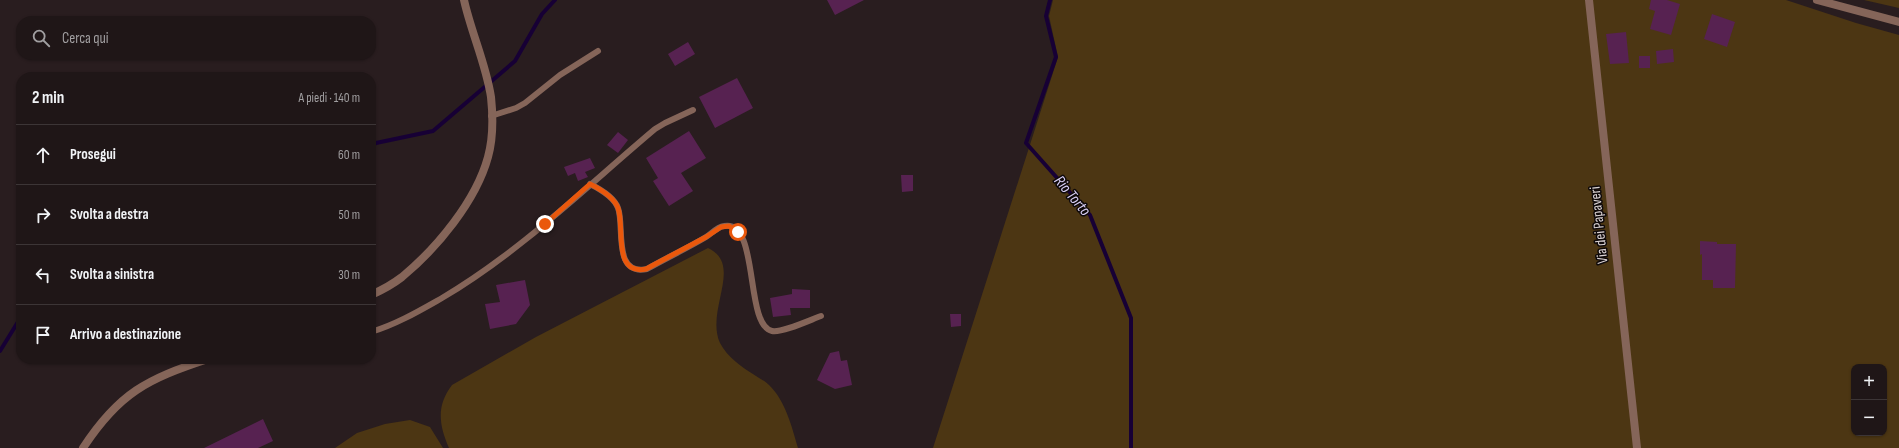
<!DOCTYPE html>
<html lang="it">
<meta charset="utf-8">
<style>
:root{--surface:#1f1617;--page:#271f20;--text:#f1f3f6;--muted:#a19fa1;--line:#3c3536}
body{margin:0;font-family:"Sofia Sans Condensed",sans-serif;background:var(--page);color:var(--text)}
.controls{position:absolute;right:12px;bottom:12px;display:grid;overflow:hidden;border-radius:8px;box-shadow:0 1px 3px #0004}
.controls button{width:36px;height:36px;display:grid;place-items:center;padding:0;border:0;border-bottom:1px solid var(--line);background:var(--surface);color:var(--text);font:20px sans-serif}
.stop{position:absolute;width:12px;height:12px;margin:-9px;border:3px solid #ea580c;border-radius:50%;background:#fff}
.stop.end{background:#ea580c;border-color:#fff;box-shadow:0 1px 4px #0008}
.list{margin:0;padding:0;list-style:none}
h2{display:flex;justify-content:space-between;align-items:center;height:52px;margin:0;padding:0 16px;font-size:17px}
h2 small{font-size:13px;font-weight:400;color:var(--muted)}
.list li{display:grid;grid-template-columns:26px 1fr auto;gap:12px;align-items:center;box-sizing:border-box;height:60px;padding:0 16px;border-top:1px solid var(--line)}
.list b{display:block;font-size:15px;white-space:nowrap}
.list em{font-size:13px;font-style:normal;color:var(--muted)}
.icon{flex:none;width:22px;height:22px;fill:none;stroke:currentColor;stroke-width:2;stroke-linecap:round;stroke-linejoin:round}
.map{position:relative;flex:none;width:1899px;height:448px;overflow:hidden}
.search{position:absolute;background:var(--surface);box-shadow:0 1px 3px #0004;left:16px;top:16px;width:360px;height:44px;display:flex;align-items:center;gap:10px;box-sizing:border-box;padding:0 14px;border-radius:16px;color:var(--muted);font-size:15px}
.panel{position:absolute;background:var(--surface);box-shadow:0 1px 3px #0004;left:16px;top:72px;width:360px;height:292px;border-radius:16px}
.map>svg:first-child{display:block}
</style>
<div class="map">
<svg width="1899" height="448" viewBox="0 0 1899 448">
<rect width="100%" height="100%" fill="#291d1f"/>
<path fill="#4c3613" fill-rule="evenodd" d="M1053,0H1786L1856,23L1899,35V448H933L1058,57L1049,16ZM1854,367H1884V433H1854Z
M1864,0H1899V8Z
M708,248C744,265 705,310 720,343C727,357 743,368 756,376C760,379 765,381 769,385C785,400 792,427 798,448H449C439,425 436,406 452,385L536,337Z
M410,420L430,427L443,448H335L357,433L385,424Z"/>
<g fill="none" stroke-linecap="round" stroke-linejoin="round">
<path stroke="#170035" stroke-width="4" d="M1050,0L1046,16L1056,57L1026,143L1090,215L1131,318V448
M371,147L376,143L433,131L515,61L542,14L555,0
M0,351L21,317"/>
</g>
<path fill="#572251" d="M827,0H864L835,15Z
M1651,0H1667L1680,4L1671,35L1650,29L1655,11L1649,9Z
M1712,14L1735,22L1727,47L1704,39Z
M1626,32L1629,63L1610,64L1606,34Z
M688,42L695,54L675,66L668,54Z
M1673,49L1674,62L1657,64L1656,51Z
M1639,56H1650V68H1639Z
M737,78L753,108L715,128L699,97Z
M689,131L706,158L681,173L693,191L669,206L653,181L658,178L646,158Z
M618,132L628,140L618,153L607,145Z
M590,158L595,168L585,172L588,177L578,181L575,173L568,176L564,167Z
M901,175H913V191L902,192Z
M1700,241L1717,242V244H1736L1735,288H1713V280H1702V254L1700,255Z
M525,280L530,305L516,324L490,329L485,304L500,302L496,285Z
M792,289L810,290V308H790L791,315L773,317L770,298L792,294Z
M950,314H961V326L951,327Z
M839,351L841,361L847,360L852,385L835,389L817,380L830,353Z
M263,419L273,441L258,448H204Z"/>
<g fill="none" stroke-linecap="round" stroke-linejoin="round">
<path stroke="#856559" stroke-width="6" d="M491,116L516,108L525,103L560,75L598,51
M590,184C600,189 614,197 618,208C625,226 612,276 647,269C666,258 686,249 706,237C711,234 717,227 724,226C760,219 744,325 772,331C782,333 810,320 821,316
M371,332C397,324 419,311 442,298C520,252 586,187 655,129L665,123L693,110"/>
<path stroke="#856559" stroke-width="8" d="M1589,0L1637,448
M1817,0L1899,22
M371,295C382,290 393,284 402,277C437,248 476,201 488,157C493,139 493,116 491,97C486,64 471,32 464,0
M83,448C119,393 147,379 208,359"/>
</g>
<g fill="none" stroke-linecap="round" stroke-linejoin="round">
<path stroke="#ea580c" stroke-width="5" d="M545,224L590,184C600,189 614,197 618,208C625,226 612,276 646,269L706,237L721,227L729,226L738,232"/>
</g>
<g text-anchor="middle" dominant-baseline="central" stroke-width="3" stroke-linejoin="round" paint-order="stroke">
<g font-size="15" fill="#dbd3d4" stroke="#0e090a">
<text transform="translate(1599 225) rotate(-96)">Via dei Papaveri</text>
</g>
<g font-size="16" font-style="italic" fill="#d7cdf3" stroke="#0e090a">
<text transform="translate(1072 196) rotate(50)">Rio Torto</text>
</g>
</g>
</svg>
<div class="controls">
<button>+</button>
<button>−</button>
</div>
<div class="stop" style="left:738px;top:232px"></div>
<div class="stop end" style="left:545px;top:224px"></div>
<div class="search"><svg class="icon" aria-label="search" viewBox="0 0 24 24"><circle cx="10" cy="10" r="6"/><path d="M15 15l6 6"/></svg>Cerca qui</div>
<section class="panel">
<h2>2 min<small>A piedi · 140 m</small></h2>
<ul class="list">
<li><svg class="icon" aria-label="ahead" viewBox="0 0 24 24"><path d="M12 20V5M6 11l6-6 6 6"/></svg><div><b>Prosegui</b></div><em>60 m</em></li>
<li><svg class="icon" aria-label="right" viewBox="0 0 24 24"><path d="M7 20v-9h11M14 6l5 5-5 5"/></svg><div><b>Svolta a destra</b></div><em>50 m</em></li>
<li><svg class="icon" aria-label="left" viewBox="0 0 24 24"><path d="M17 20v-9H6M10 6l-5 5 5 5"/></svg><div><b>Svolta a sinistra</b></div><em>30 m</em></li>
<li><svg class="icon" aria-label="arrive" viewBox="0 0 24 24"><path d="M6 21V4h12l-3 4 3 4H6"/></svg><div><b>Arrivo a destinazione</b></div></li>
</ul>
</section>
</div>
